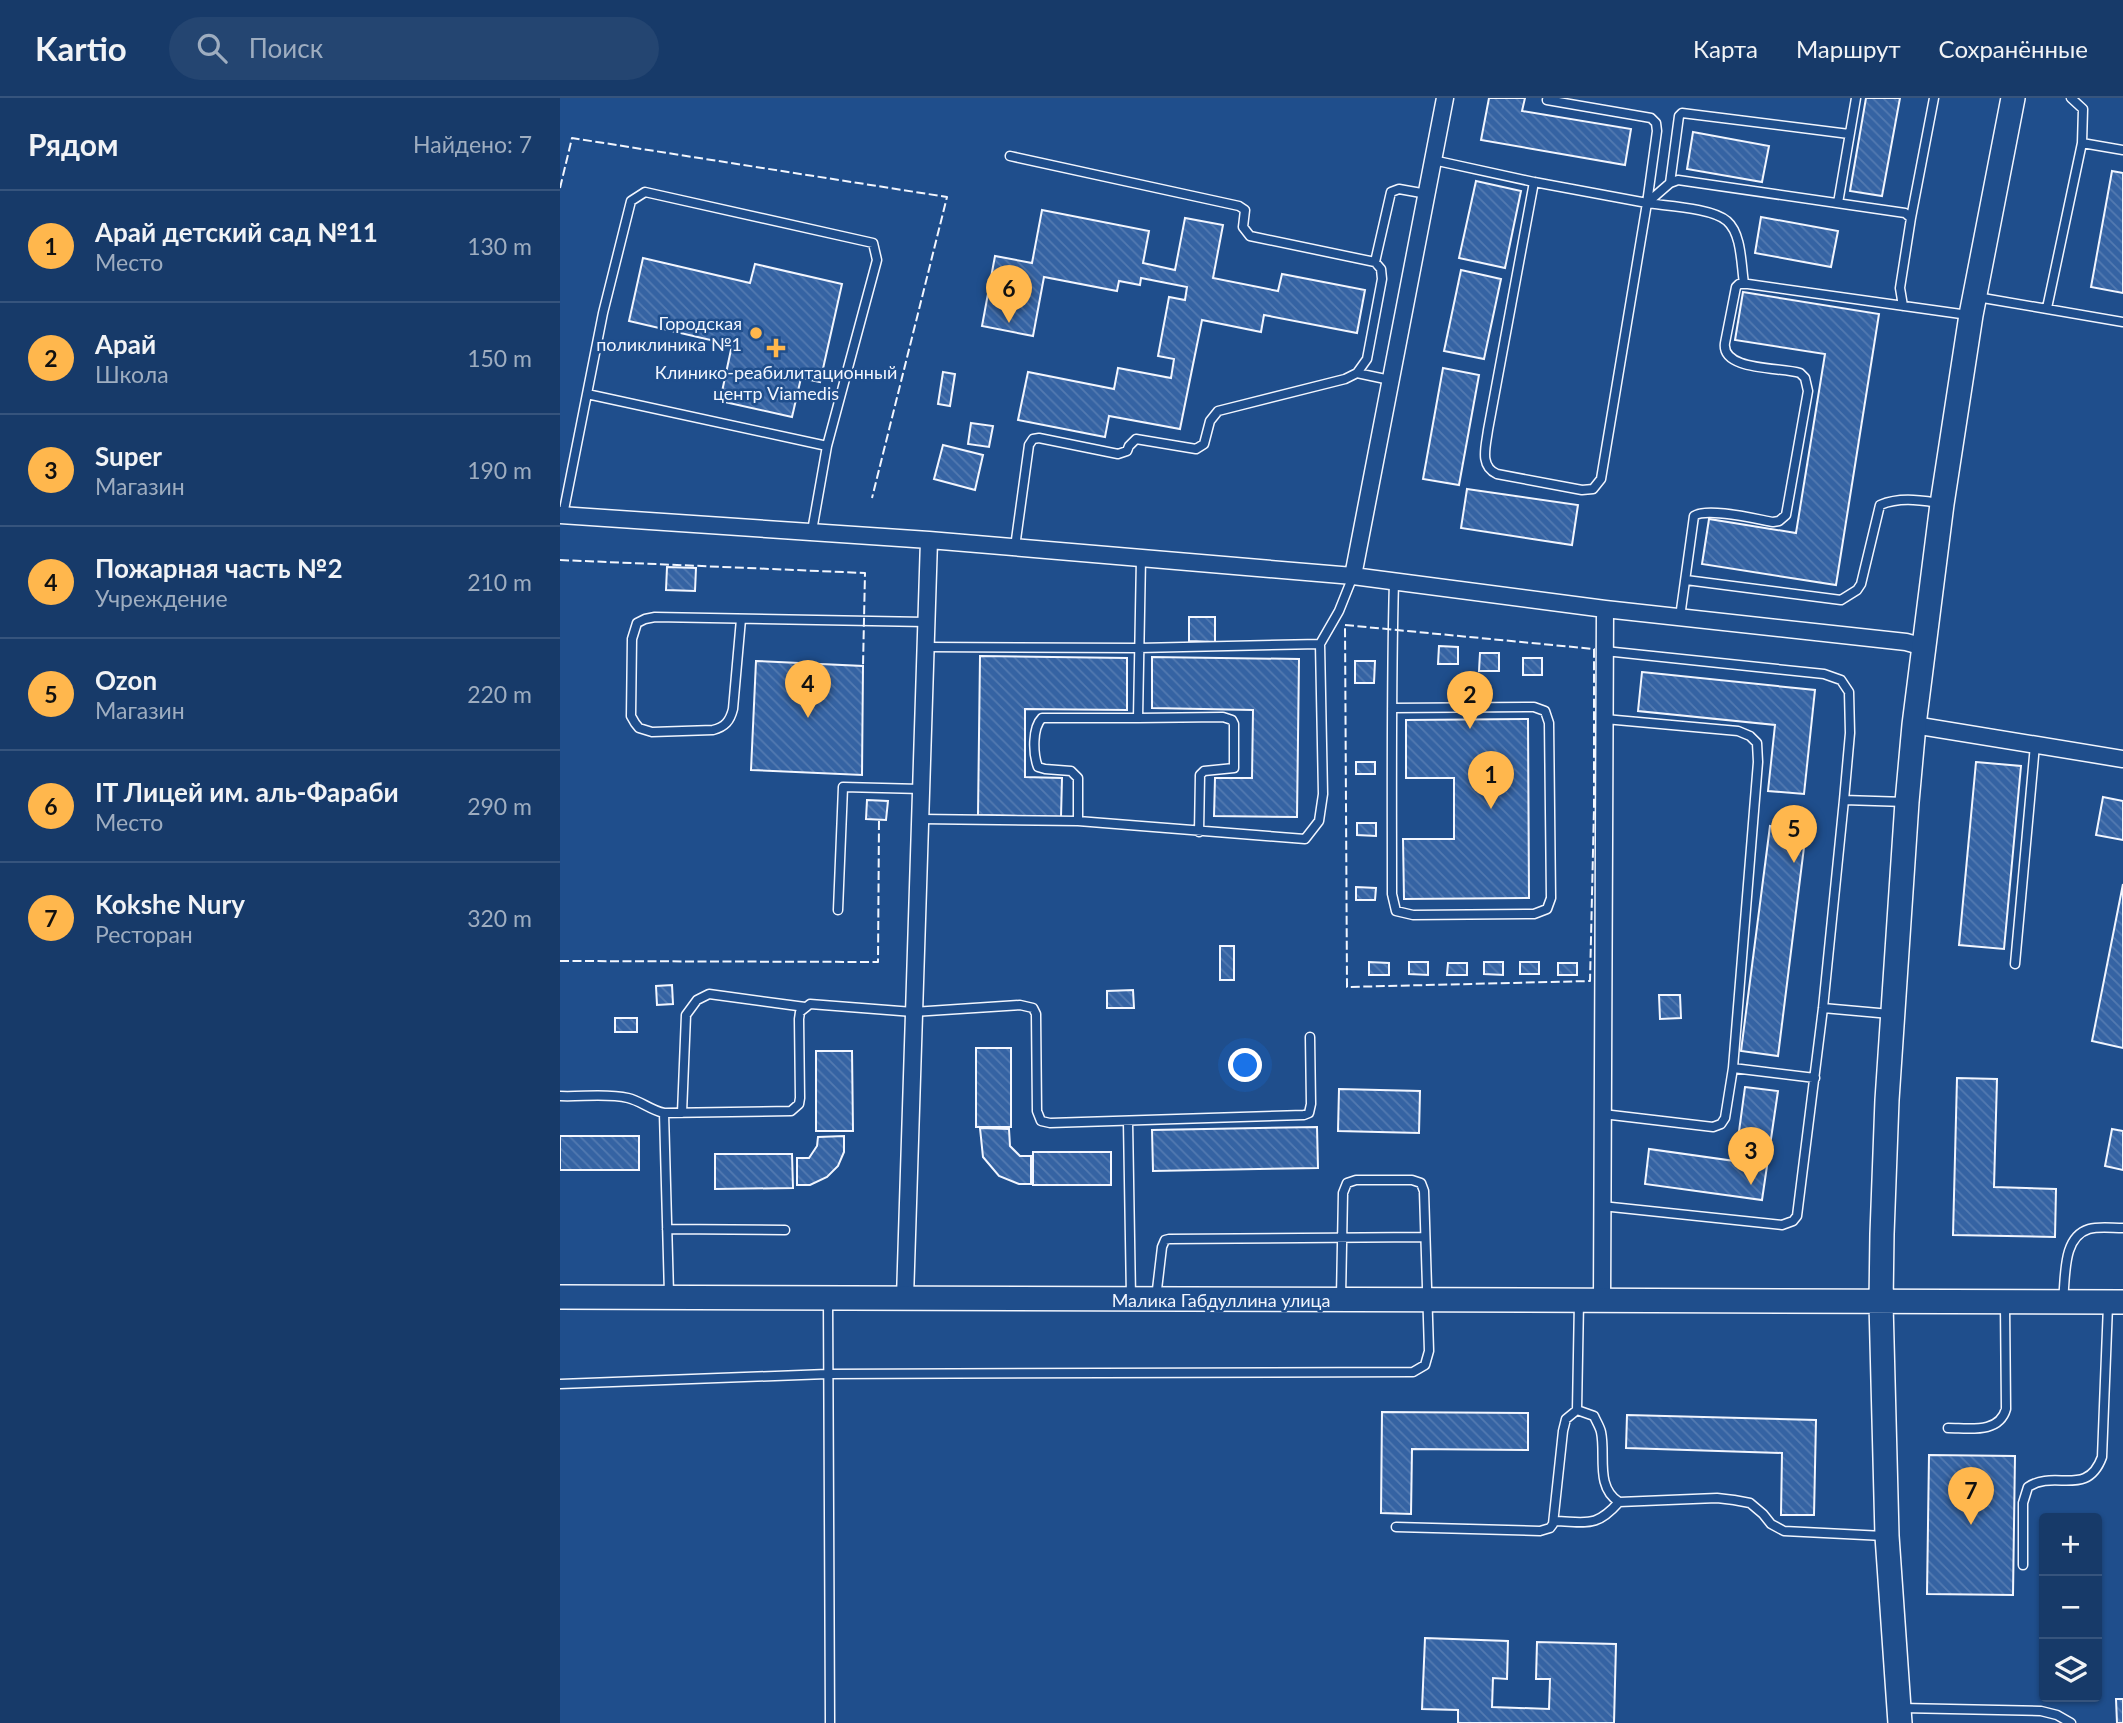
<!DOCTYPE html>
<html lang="ru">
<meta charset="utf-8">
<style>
:root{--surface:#173a69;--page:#244571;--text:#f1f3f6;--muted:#9eadc0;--line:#36547d;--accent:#ffb74d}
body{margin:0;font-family:Lato,sans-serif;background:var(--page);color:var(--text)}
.controls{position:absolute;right:21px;bottom:21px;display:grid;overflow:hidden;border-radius:7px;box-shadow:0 2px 5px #0004}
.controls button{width:63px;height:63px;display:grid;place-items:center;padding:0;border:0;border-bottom:2px solid var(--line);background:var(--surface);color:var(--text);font:35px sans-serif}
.you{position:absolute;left:686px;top:968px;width:24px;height:24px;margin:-18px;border:5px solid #fff;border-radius:50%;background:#1a73e8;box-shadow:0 0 0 10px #1a73e833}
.badge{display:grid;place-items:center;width:46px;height:46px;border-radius:50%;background:var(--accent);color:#111;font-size:23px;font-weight:700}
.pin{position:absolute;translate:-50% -58px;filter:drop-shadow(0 2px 4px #0008)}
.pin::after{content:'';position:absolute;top:37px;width:24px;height:21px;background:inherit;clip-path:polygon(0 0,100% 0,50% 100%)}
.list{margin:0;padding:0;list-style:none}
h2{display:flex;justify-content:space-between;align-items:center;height:91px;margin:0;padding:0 28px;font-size:30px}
h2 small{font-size:23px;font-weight:400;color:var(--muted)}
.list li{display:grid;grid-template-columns:46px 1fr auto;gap:21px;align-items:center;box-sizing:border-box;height:112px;padding:0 28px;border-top:2px solid var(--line)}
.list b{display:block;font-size:26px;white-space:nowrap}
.list p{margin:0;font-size:23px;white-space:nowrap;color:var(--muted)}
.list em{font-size:23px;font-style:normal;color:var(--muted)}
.icon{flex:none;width:38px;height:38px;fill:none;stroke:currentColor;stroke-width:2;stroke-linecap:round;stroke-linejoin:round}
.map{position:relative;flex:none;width:1563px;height:1625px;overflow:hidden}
header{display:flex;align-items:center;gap:42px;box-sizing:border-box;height:98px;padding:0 35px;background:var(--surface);border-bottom:2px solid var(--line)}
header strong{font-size:33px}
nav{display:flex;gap:38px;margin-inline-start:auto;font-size:24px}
.search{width:490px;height:63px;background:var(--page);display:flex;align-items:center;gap:18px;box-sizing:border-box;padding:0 24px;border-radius:38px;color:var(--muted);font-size:26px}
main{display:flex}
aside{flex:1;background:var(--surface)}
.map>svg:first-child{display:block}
</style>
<header>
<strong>Kartio</strong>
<div class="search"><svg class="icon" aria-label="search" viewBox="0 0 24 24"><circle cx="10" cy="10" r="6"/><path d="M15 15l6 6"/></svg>Поиск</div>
<nav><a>Карта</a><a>Маршрут</a><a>Сохранённые</a></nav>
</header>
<main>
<aside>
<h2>Рядом<small>Найдено: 7</small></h2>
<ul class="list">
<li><span class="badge">1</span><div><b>Арай детский сад №11</b><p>Место</p></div><em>130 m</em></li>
<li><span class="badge">2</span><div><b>Арай</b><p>Школа</p></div><em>150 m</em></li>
<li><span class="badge">3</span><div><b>Super</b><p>Магазин</p></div><em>190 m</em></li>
<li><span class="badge">4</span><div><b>Пожарная часть №2</b><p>Учреждение</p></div><em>210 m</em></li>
<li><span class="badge">5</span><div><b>Ozon</b><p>Магазин</p></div><em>220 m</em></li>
<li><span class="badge">6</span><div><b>IT Лицей им. аль-Фараби</b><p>Место</p></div><em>290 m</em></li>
<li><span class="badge">7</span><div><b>Kokshe Nury</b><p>Ресторан</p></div><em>320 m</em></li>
</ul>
</aside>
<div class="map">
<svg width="1563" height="1625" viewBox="0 0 1563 1625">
<defs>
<pattern id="building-back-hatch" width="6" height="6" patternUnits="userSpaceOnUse" patternTransform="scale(1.75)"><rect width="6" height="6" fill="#3563a3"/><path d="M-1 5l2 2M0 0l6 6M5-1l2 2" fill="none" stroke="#537ab1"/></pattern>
</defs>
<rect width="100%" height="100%" fill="#1f4e8c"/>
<path fill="url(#building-back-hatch)" stroke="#f2f6ff" stroke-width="2" d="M929,0H965L962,13L1071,31L1065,67L921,42Z
M1306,0H1340L1322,98L1290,93Z
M1133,34L1209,48L1202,84L1127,71Z
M1552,73L1563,75V195L1531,189Z
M916,83L961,93L945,170L899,160Z
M482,112L589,133L583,165L615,172L625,120L663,127L653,180L718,193L722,176L805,192L797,235L704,217L701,234L642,222L620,331L549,318L545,339L458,322L468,274L554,291L558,270L611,280L614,261L598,258L609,199L625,202L627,189L581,180L580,187L559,183L557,193L484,179L473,238L422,228L435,158L472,165Z
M1201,119L1278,133L1271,169L1195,155Z
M83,160L190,185L195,166L282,186L260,284L241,280L232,319L160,303L172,247L69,223Z
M901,172L941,181L924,261L884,253Z
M1183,194L1319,216L1276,487L1142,466L1149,421L1236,435L1265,256L1175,242Z
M883,270L919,277L899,387L863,381Z
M383,274L395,276L390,308L378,306Z
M411,325L433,328L429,349L408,346Z
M383,347L423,357L415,392L374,381Z
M907,391L1018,407L1012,447L901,430Z
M107,469L136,470L135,493L106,492Z
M629,519H655V544L629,543Z
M879,548L898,549V566H878Z
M920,555H939V573H919Z
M420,558L567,560V612L465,611V679L502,680L501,719L418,717Z
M592,559L739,561L737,719L654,718L655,680H692L693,612L592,610Z
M963,560H982V577H963Z
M196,563L303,568L302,677L191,672Z
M795,563H815L814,585H795Z
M1082,574L1255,592L1244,696L1208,693L1215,627L1078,613Z
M968,621L969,800L844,801L843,741H894V680H846V622Z
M796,664H815V676H796Z
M1416,664L1461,668L1444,851L1399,847Z
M1543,699L1563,703V742L1536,737Z
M307,702L328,703L326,722L306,721Z
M797,725H816V738L797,737Z
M1210,728L1246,733L1218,958L1181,953Z
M1563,786V950L1532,943Z
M796,789L816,790L815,802H796Z
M660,848H674V882H660Z
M809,864L829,865V877H809Z
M849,864H868V877L849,876Z
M924,864H943V877L924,876Z
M960,864H979V876H960Z
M888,865H907V877H887Z
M998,865H1017V877H998Z
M112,887L113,906L97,907L96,888Z
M573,892L574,910H547V893Z
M1099,897H1120L1121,920L1100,921Z
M55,920H77V934H55Z
M416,950H451V1029H416Z
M256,953H292L293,1033H256Z
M1397,980L1437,981L1434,1089L1496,1091L1495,1139L1393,1137Z
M1185,989L1218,993L1202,1102L1085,1086L1089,1051L1175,1063Z
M779,991L860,993L859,1035L778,1033Z
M757,1029L758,1070L593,1073L592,1032Z
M420,1030L449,1031L450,1048L460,1058H471V1086H459L439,1078L423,1059Z
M1552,1031L1563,1033V1072L1545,1068Z
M0,1038H79V1072H0Z
M284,1038V1054L278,1068L267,1079L250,1087H237V1060H249L257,1048L258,1039Z
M473,1054H551V1087H473Z
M155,1056H232L233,1090L155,1091Z
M822,1314L968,1315V1352L852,1351L851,1416L821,1415Z
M1067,1317L1256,1322L1254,1417H1221L1222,1355L1066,1350Z
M1369,1357L1455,1358L1453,1497L1367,1496Z
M865,1540L948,1543L947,1581L933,1580L932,1609L989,1611L990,1581H976L977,1544L1056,1546L1054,1625H898V1612L862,1611Z
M1556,1601H1563V1625H1557Z"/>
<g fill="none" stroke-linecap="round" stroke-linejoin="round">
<defs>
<path id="lane" d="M1511,0L1523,11L1522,45L1563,52
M987,2L1091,20L1096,25L1097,33L1087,105
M450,58L679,108L685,112L683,129L690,138L815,164L831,94L839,91L867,96
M873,62L974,84L1087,105L1041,381L1033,391L1022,392L937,376C919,368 926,348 928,332L974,84
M1110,85L1119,18L1122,15L1289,36
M1087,105L1110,85L1118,82L1345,115L1351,120L1340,190L1343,208
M1087,105C1106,108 1153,110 1167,123C1182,136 1181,167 1184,185
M1278,105L1296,0
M1351,120L1374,0
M1417,199L1563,224
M1487,210L1522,45
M797,275L830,282
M27,296L267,348
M3,417L43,215L71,103L85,94L313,145L317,162L267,348L252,433
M455,449L469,347L473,341L479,340L558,356L567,353L569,348L576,341L636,351L644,346L650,323L658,313L785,281L797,275L807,261L822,181L821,171L815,164
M1126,482L1281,502L1297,492L1301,486L1320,407C1340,399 1358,402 1379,405
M1120,519L1134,418C1147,409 1196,421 1213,424L1219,423L1226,417L1248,293L1245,280L1240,275C1220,269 1161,273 1165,245L1176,189L1179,186H1188L1408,217
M181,521L173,611C170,623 165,629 153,632L92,634L79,630L75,625L71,618L72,541L77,525L85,521L95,519L366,524
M366,549L579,550L760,546
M1045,553L1264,576L1281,582L1289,594L1290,635L1284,702
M832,610L974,609L985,613L989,625L991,800L987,811L974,816L853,817L836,813L832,796C832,692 831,588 834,484
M578,620L663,619L672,622L674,626V670L644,673L640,677L639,734
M1045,621L1178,633L1190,638L1197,645L1198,664L1173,970
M361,721L518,723L745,741L759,723L763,696L760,546L779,513L793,478
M518,723V680L511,673L485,671L478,669C473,656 472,630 482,620H578L581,460
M278,812L283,689L361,691
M1455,866L1475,647
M1263,910L1330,916
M0,998C22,999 47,995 68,1000C81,1003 90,1012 104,1015L231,1013L239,1006L240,1000L239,921L240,914L250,906L353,914L460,907L473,910L476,916L477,1013L481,1023L490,1025L744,1017L749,1015L751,1006L750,939
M104,1015L109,1196
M122,1015L126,917L137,902L149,896L245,909
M1043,1016L1153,1029L1161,1026L1165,1020L1173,970L1255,980
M568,1024L571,1199
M1042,1108L1222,1127L1233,1123L1237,1118L1263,910L1284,702L1346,704
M107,1131L225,1132
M596,1200L602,1149L605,1142L609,1141L865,1139
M268,1201L270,1625
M1503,1201C1506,1179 1502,1139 1529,1131C1539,1128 1552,1130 1563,1130
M0,1286L267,1276L853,1274L865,1267L869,1253L864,1093L861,1085L852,1082H796L787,1085L783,1095L781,1199
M1017,1312L1034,1318C1036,1323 1040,1329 1041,1334C1046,1357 1035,1389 1059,1404L1157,1400L1174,1402L1190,1405L1203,1416L1211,1426L1224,1433L1324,1438
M1388,1330C1409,1330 1439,1336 1446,1311L1445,1207
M995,1423C1027,1424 1036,1430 1059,1404
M836,1429L980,1433L990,1430L993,1426L1003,1333L1006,1321L1017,1312L1019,1203
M1463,1467V1405L1468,1389C1495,1371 1527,1400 1542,1359L1548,1207
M1342,1610L1481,1613L1497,1617L1511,1625"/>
<path id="street" d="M0,417L369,442L793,478L1045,511L1346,544L1364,549
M793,478L885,0
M1354,627L1563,661
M345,1200L369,442
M1042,1203L1045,511"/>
<path id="secondary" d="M0,1199L1563,1204
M1340,1625L1327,1438L1321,1205L1322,1136L1327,1002L1347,704L1354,627L1382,406L1411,217L1453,0"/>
</defs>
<use href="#lane" stroke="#f2f6ff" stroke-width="11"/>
<use href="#street" stroke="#f2f6ff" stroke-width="19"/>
<use href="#secondary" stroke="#f2f6ff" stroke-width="26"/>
<use href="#lane" stroke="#1f4e8c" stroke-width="8"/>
<use href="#street" stroke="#1f4e8c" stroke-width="16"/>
<use href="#secondary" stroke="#1f4e8c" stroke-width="23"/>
<path stroke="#f2f6ff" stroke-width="2" stroke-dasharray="9 3.5" stroke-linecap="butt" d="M0,90L12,40L387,99L312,400
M0,462L305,475L303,568
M785,527L1034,551V711L1030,883L787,889Z
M0,863L318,864L319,722"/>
</g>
<g fill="#ffb74d" stroke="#1f4e8c" stroke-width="2.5">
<circle cx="196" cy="235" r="7"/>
<path d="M212.5 239.5h7v7h7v7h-7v7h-7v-7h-7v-7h7z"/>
</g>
<g text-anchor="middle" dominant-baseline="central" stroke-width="5" stroke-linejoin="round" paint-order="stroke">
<g font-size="18" fill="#f2f6ff" stroke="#1f4e8c" text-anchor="end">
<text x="182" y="225">Городская<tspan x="182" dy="21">поликлиника №1</tspan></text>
<text x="216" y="274" text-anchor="middle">Клинико-реабилитационный<tspan x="216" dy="21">центр Viamedis</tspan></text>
</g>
<g font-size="18" fill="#f2f6ff" stroke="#1f4e8c">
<text x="661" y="1202">Малика Габдуллина улица</text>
</g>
</g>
</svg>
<div class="controls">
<button>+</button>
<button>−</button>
<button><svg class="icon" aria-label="layers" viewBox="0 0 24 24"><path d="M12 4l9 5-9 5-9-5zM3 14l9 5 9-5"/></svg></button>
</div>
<div class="you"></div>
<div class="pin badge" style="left:931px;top:711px">1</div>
<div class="pin badge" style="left:910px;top:631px">2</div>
<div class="pin badge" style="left:1191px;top:1087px">3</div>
<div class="pin badge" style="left:248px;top:620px">4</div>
<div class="pin badge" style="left:1234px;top:765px">5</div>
<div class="pin badge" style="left:449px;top:225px">6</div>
<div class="pin badge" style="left:1411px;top:1427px">7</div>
</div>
</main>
